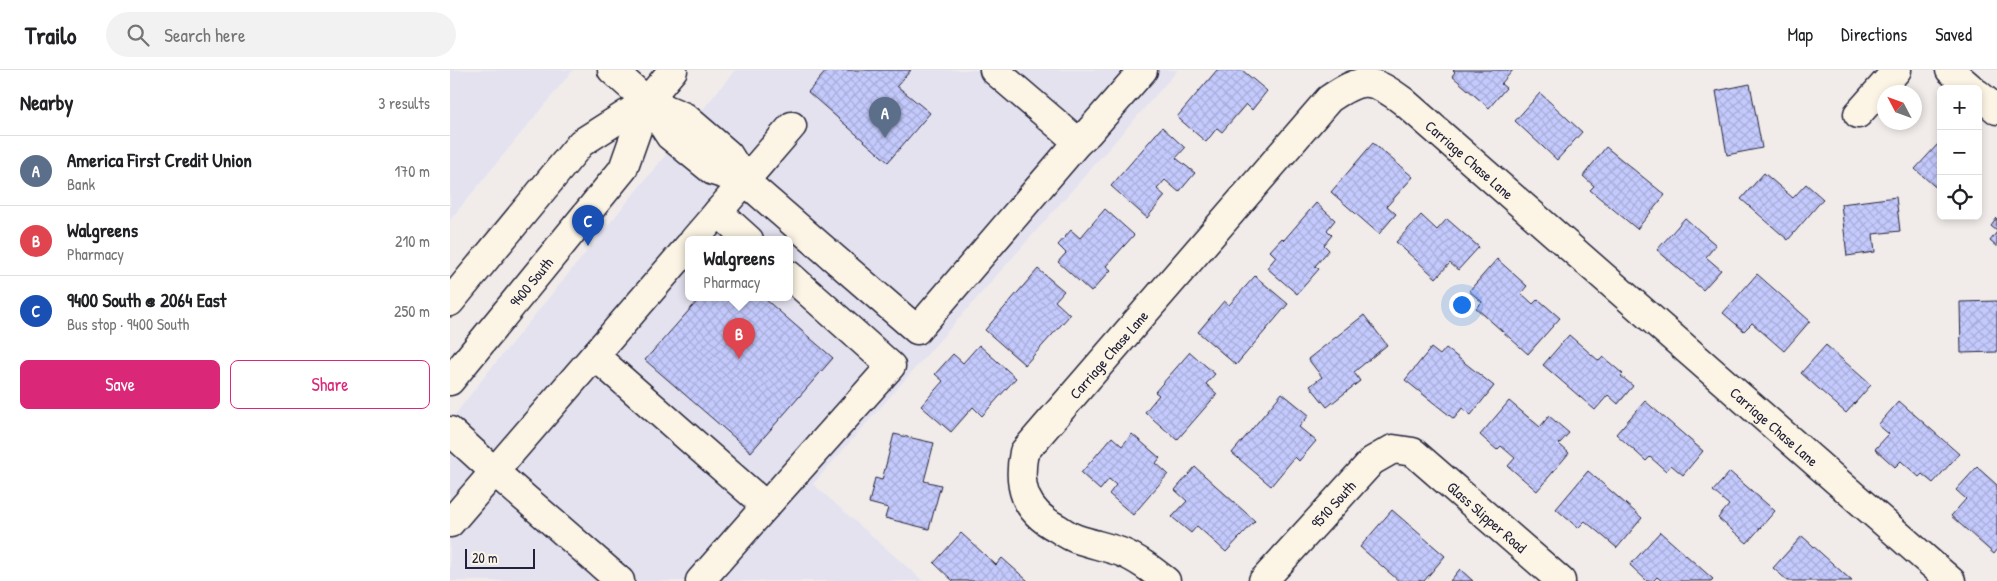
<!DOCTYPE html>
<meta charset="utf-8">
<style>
:root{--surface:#fff;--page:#f2f2f2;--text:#202124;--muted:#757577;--line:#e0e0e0;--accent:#db2777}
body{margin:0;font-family:"Patrick Hand",sans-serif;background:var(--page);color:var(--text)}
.controls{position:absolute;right:15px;top:15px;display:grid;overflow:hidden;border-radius:8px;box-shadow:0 2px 8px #0003}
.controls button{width:45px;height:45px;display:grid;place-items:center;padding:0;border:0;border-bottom:1px solid var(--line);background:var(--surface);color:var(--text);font:25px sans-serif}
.compass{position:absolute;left:1427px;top:15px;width:45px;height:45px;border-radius:50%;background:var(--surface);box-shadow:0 2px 8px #0003;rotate:311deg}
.scale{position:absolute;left:15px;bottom:12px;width:70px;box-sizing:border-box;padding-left:5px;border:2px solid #22223b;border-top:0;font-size:14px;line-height:18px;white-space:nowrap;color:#22223b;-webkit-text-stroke:4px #fcf5e5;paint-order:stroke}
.you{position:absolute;left:1011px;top:234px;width:18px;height:18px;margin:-12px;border:4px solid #fff;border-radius:50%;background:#1a73e8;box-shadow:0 0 0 8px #1a73e833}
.badge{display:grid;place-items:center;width:32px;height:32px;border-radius:50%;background:var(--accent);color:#fff;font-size:16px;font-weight:700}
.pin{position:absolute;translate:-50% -41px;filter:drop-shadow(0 1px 2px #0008)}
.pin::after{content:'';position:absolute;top:26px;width:18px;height:15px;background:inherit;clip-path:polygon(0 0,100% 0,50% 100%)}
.popup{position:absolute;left:235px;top:166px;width:108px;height:65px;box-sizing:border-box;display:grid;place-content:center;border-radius:8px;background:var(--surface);filter:drop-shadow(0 1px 4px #0005);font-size:16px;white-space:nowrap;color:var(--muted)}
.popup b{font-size:19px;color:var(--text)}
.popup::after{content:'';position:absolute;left:50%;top:100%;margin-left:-10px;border:10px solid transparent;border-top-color:var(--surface)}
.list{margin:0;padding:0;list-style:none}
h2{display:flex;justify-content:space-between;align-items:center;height:65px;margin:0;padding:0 20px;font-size:21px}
h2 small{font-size:16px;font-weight:400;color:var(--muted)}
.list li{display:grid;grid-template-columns:32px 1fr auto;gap:15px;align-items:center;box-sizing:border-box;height:70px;padding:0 20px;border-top:1px solid var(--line)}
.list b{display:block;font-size:19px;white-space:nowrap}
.list p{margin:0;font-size:16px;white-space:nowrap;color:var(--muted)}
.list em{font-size:16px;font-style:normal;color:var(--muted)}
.actions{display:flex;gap:10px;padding:15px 20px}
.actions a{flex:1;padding:11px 0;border:1px solid var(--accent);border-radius:8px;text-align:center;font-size:18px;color:var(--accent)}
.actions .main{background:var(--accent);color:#fff}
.icon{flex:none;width:28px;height:28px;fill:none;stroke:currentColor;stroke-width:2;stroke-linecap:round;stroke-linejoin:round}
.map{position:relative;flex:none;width:1547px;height:511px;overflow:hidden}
header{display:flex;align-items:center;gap:30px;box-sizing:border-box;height:70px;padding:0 25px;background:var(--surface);border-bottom:1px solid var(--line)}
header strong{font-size:24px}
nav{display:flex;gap:28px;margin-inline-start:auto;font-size:18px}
.search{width:350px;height:45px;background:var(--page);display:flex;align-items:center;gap:12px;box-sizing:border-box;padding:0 18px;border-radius:28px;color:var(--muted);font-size:19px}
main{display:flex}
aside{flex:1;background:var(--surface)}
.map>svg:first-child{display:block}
</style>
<header>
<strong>Trailo</strong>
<div class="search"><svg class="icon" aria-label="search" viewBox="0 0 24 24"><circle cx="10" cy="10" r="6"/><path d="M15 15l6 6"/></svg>Search here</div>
<nav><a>Map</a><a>Directions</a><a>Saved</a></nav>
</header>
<main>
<aside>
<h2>Nearby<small>3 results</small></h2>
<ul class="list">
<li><span class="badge" style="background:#5c6f8a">A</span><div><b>America First Credit Union</b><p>Bank</p></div><em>170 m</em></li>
<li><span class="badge" style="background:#e0444e">B</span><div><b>Walgreens</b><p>Pharmacy</p></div><em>210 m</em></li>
<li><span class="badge" style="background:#1a4fb4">C</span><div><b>9400 South @ 2064 East</b><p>Bus stop · 9400 South</p></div><em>250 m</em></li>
</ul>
<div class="actions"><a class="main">Save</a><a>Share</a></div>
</aside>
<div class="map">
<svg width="1547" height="511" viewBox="0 0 1547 511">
<defs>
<pattern id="building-cross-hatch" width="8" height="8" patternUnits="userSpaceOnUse" patternTransform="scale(1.25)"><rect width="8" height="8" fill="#c4cafc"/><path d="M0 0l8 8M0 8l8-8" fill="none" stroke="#a8add9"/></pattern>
</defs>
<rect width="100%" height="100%" fill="#f1ecea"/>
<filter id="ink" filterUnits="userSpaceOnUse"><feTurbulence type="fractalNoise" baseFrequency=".02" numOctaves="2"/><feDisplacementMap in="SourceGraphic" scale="10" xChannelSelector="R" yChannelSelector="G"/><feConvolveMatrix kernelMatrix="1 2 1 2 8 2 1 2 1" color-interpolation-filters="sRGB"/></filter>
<g filter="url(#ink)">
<path fill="#e4e2ef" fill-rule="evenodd" d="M0,0H123L0,150Z
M285,0H728L363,414L473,511H0V351L38,302ZM239,170H339V228H239Z"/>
<path fill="url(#building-cross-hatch)" stroke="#22223b" d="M377,0H461L447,16L480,43L438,92L358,22Z
M767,0H792L817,21L802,40L796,34L772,62L767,58L756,72L727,47Z
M1003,0H1063L1051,14L1056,18L1039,38L1002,6L1005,2Z
M1300,14L1312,78L1277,85L1266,21Z
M1090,23L1132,62L1107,90L1065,51Z
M712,57L735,78L726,88L745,103L729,122L715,110L707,119L715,126L697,148L661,116Z
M923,73L963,107L937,136L946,144L929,164L881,122Z
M1488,74L1491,77V122L1465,99Z
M1156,77L1215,125L1187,159L1140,120L1144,116L1133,106Z
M1314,103L1343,128L1356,114L1373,129L1338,170L1291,129Z
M1446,127L1450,161L1423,164L1425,182L1397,186L1391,134Z
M866,133L885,150L877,160L882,165L874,175L879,180L865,196L869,199L847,224L817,198L826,187L820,181L832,168L834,170Z
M655,139L684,165L656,196L661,200L641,222L608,192L616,183L608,175L621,160L630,168Z
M971,145L987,160L997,149L1029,177L1008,200L1000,193L986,208L946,172Z
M1235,148L1266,175L1256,187L1271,200L1253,220L1207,180Z
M1547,148V161L1541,156Z
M1547,162V177L1540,171Z
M1047,189L1077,216L1071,223L1083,234L1088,229L1110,248L1078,284L1026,238L1032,232L1019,221Z
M588,199L614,221L605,231L620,245L575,295L535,260Z
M1307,204L1360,251L1334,281L1302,253L1294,261L1273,243Z
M805,206L838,234L786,295L748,262L774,231L779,235Z
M250,228H314L383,288L301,382L195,290Z
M1547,231V282L1511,283L1510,232Z
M914,245L937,275L904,302L910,311L877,337L860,316L872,307L858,289Z
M1119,265L1149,291L1153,287L1173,304L1171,306L1183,316L1168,334L1158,325L1145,340L1093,295Z
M529,275L566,308L532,346L523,337L501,362L471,336L493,311L485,304L503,284L513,293Z
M1376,275L1421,315L1396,343L1351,303Z
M981,278L990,285L996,278L1044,316L1021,345L1012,338L1004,349L955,310Z
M740,282L765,304L756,314L767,324L727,370L695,342L709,325L705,322Z
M832,323L859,345L849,357L866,371L849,391L845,387L821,416L782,383Z
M1059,331L1090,357L1099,346L1119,363L1109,374L1119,383L1087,421L1058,396L1065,388L1051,376L1047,380L1030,365Z
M1195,331L1253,381L1233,405L1221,395L1216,401L1200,387L1196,391L1166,364Z
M1449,331L1509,384L1483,413L1472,404L1469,407L1451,391L1445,397L1425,379L1439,364L1428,355Z
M444,364L484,373L474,411L491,415L479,459L435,448L438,438L419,433L425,408L432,410Z
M682,364L710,388L706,393L718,404L683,445L659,424L666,415L659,409L650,420L631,403L662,367L672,376Z
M745,397L805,451L776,482L747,456L741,463L722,447L737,431L725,420Z
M1527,397L1547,415V480L1544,484L1501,446L1516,429L1506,420Z
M1138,401L1192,448L1167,478L1135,451L1128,458L1106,439Z
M1280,402L1325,441L1297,473L1268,448L1279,435L1263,421Z
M942,440L995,486L974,511H949L910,477Z
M1210,462L1263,509L1261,511H1212L1207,507L1203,511H1197L1180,495Z
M511,463L546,495L552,488L578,511H503L484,493Z
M1352,466L1402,511H1338L1323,498Z
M1010,499L1023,511H1000Z"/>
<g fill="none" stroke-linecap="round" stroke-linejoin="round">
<defs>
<g id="minor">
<path d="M162,0L197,31L220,66L263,101L295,111"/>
<path d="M1500,0L1522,19"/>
<path d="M1528,24L1547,40"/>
<path d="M197,31L235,47L278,84L295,111L467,260L628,72L544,0"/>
<path d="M1408,44L1447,0"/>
<path d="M628,72L638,63L693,0"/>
<path d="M268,142L299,170"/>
<path d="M244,170L342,56"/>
<path d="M145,286L316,436L441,296L339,205"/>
<path d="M0,361L45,402L170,511"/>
<path d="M0,453L239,176"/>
<path d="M250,511L316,436"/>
<path id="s1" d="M716,511C702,500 688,489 671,482C657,477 642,474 627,469C620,467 613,462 607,458C575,441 567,417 574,382L879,29C911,7 921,7 953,31L1501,511"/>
<path id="s2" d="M813,511L922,391L943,379L963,382L1111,511"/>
</g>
<g id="major">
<path d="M0,232L131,73L197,31L223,0"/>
<path id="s3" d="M0,311L173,99L197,31"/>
</g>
</defs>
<use href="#minor" stroke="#22223b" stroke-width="31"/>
<use href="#major" stroke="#22223b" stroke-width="31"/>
<use href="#minor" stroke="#fcf5e5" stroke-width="28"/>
<use href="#major" stroke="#fcf5e5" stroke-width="28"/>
</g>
</g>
<g text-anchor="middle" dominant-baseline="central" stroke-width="4" stroke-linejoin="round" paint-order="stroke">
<g font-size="15" fill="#22223b" stroke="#fcf5e5">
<text stroke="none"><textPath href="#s1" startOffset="851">Carriage Chase Lane</textPath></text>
<text stroke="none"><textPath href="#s3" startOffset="128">9400 South</textPath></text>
<text stroke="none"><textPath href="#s1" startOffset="342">Carriage Chase Lane</textPath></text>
<text stroke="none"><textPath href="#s1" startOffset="1256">Carriage Chase Lane</textPath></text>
<text stroke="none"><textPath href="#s2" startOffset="104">9510 South</textPath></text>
<text stroke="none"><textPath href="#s2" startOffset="305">Glass Slipper Road</textPath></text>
</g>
</g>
</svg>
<div class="controls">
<button>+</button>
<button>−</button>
<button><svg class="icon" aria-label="locate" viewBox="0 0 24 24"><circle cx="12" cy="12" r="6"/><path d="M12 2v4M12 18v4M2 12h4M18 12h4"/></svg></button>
</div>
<svg class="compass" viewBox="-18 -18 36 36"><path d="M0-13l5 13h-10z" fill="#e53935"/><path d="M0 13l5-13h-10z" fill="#757577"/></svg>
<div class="scale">20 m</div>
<div class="you"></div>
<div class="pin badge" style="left:435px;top:68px;background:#5c6f8a">A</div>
<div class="pin badge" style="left:289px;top:289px;background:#e0444e">B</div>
<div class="popup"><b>Walgreens</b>Pharmacy</div>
<div class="pin badge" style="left:138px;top:176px;background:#1a4fb4">C</div>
</div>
</main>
